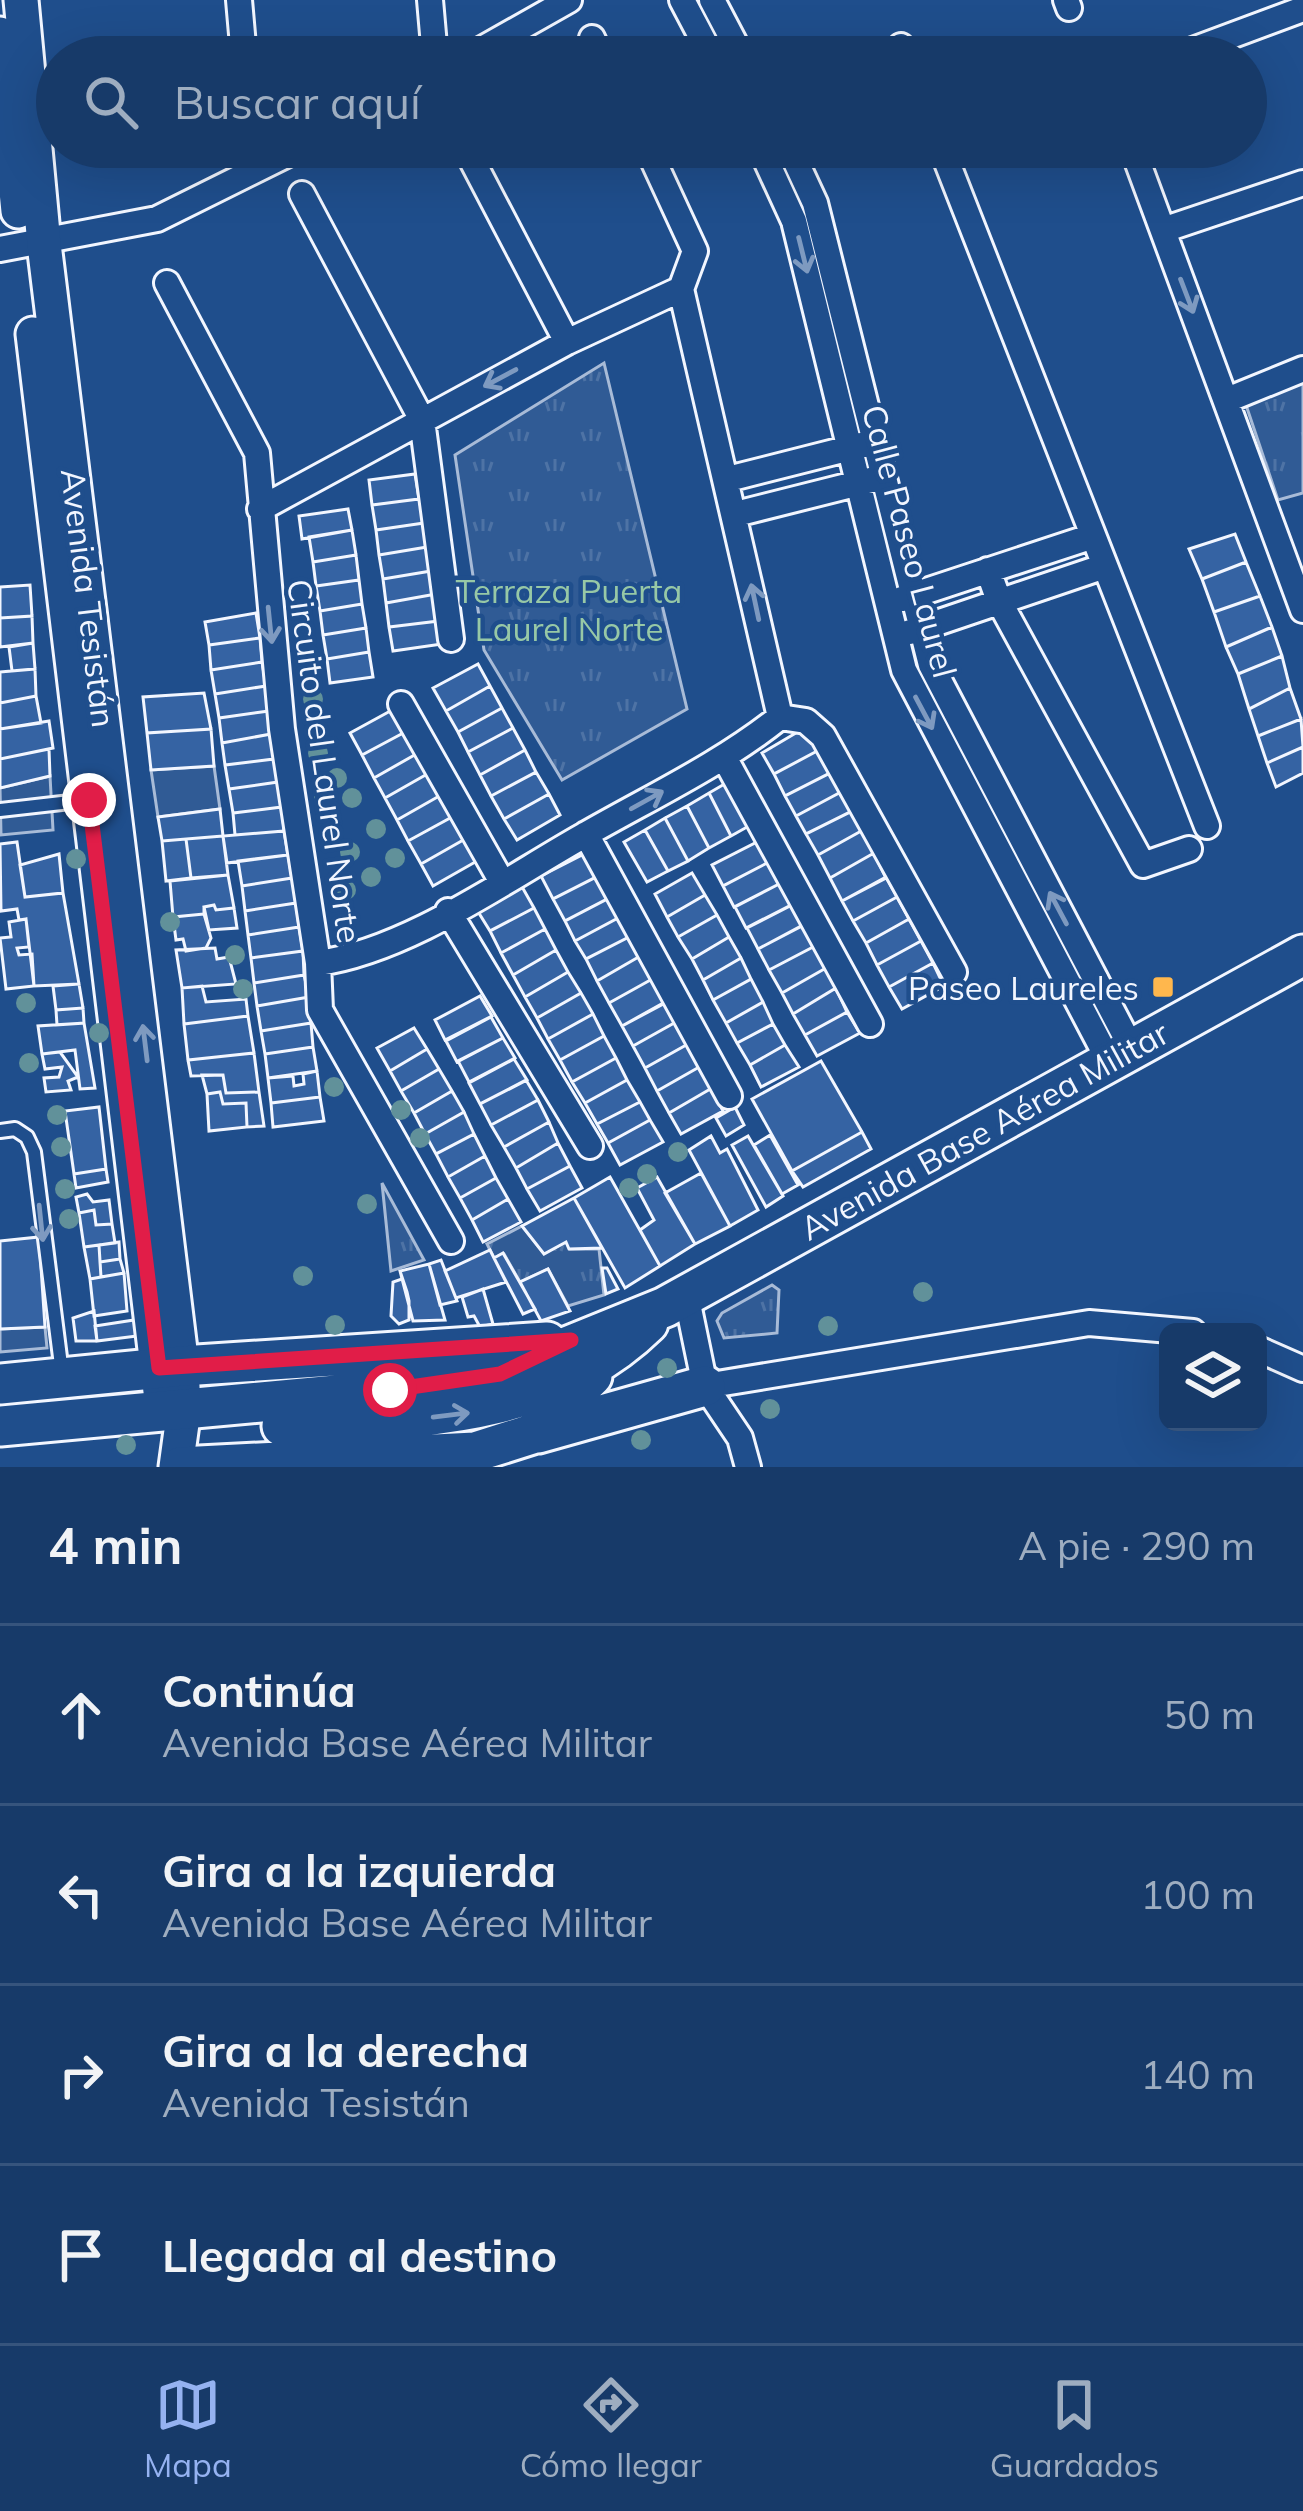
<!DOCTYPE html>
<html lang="es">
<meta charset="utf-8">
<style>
:root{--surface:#173a69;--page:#20416f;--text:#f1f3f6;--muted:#9eadc0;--line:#36547d;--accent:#95b2f1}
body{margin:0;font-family:Mulish,sans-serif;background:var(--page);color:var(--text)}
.controls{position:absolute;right:36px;bottom:36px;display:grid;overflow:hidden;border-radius:18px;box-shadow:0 12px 48px #0002}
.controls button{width:108px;height:108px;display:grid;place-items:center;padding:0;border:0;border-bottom:3px solid var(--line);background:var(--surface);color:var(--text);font:60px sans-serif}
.stop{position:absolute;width:36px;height:36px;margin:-27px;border:9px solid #e11d48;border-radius:50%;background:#fff}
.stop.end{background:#e11d48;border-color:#fff;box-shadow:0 3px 12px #0008}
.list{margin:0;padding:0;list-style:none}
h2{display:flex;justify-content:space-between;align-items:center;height:156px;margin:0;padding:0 48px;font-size:51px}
h2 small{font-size:39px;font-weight:400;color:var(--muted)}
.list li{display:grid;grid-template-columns:78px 1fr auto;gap:36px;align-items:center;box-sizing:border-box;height:180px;padding:0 48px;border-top:3px solid var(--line)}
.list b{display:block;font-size:45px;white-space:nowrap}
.list p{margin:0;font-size:39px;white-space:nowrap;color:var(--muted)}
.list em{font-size:39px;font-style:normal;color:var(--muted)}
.icon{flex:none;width:66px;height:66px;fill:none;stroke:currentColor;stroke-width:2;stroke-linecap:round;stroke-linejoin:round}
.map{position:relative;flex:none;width:1303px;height:1467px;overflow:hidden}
.search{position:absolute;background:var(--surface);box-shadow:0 12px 48px #0002;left:36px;right:36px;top:36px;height:132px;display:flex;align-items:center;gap:30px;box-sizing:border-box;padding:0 42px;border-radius:66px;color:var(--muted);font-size:45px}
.sheet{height:876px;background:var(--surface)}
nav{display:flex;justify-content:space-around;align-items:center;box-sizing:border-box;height:168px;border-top:3px solid var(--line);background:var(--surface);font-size:33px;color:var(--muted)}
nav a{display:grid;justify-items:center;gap:6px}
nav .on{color:var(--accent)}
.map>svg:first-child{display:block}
</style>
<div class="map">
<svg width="1303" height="1467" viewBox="0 0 1303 1467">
<defs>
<pattern id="grass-tufts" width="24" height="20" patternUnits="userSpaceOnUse" patternTransform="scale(3)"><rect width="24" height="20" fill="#305b95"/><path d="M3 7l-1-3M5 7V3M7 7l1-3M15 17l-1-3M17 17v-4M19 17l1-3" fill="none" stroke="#4e73a5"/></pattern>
</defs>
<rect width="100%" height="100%" fill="#1f4e8c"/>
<path fill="url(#grass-tufts)" stroke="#a8bbd7" stroke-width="3" d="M604,363L687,709L562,780L484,650L455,455Z
M1303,378V493L1278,500L1245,402Z
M382,1183L424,1260L391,1271Z
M522,1226L544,1253L566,1242L570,1249H599L604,1295L568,1306L548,1269L520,1282L504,1254L494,1258L487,1244Z
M772,1285L779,1290L777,1333L724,1338L717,1321L722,1313Z"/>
<path fill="#305b95" stroke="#a8bbd7" stroke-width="3" d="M214,766L220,809L158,817L151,770Z
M50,776L53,830L1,835L0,788Z
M45,1327L47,1348L0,1352V1329Z"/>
<path fill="#3563a3" stroke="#f2f6ff" stroke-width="3" d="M415,474L419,499L372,505L369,480Z
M419,499L424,523L376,530L372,505Z
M348,509L352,530L302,539L299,516Z
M424,523L427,547L379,555L376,530Z
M352,530L356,555L313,562L309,537Z
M1235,534L1246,562L1202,579L1189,549Z
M427,547L431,571L383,579L379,555Z
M356,555L359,580L316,586L313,562Z
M1246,562L1260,596L1214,612L1202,579Z
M431,571L436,594L386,603L383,579Z
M359,580L362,604L320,611L316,586Z
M30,585L32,616L0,618V587Z
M436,594L439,621L389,627L386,603Z
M1260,596L1272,627L1226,647L1214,612Z
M362,604L366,628L323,635L320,611Z
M256,613L260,638L209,645L205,622Z
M32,616L33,643L0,647V618Z
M439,621L442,644L393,651L389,627Z
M1272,627L1282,656L1238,674L1226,647Z
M366,628L369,652L327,659L323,635Z
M260,638L262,662L211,670L209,645Z
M33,643L35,669L12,671L9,647Z
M369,652L373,677L330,683L327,659Z
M1282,656L1290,688L1249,709L1238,674Z
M262,662L266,686L215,694L211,670Z
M478,664L490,686L446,711L433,688Z
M35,669L36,696L0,703V672Z
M266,686L269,711L219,718L215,694Z
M490,686L502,708L458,732L446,711Z
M1290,688L1301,719L1258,736L1249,709Z
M204,693L211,729L147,733L143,697Z
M36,696L41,723L0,729V703Z
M502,708L513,728L468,752L458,732Z
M394,709L407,731L362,755L350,733Z
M269,711L271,734L222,743L219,718Z
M1301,719L1303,747L1267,763L1258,736Z
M49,721L53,748L0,759V729Z
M806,727L819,750L774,774L762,753Z
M513,728L525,750L480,775L468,752Z
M211,729L214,766L151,770L147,733Z
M407,731L418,753L374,778L362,755Z
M271,734L274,759L225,765L222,743Z
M1303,747V773L1276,787L1267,763Z
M49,749L50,776L0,788V759Z
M525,750L536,772L491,796L480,775Z
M819,750L830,773L785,796L774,774Z
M418,753L429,773L385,798L374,778Z
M274,759L278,782L229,789L225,765Z
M536,772L549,794L504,819L491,796Z
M429,773L441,795L397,820L385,798Z
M830,773L841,792L796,816L785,796Z
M733,779L756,822L731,836L709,793Z
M278,782L282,807L233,813L229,789Z
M841,792L852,811L806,834L796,816Z
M709,793L731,836L709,848L687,806Z
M549,794L560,815L517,840L504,819Z
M441,795L452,817L408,841L397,820Z
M687,806L709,848L688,861L665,818Z
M282,807L284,831L235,835L233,813Z
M220,809L223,836L162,841L158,817Z
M852,811L863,830L818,855L806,834Z
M452,817L465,839L421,864L408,841Z
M665,818L688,861L668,871L645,830Z
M645,830L668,871L647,882L624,842Z
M863,830L874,853L830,878L818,855Z
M284,831L288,855L227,863L223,836Z
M223,836L228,875L191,878L186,839Z
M186,839L191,878L166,881L162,841Z
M465,839L477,861L433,886L421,864Z
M17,842L25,897L63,893L79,984L34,986L26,919L19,920L17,909L1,911L0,844Z
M757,842L769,862L723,886L712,865Z
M586,853L598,876L553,899L541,876Z
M874,853L886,878L842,901L830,878Z
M59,854L63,893L25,897L20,865Z
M288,855L292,878L242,886L238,861Z
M769,862L781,883L734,907L723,886Z
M692,873L705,895L667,917L655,894Z
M228,875L234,908L216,910L214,905L204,907V914L173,917L170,881Z
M598,876L609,898L565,921L553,899Z
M886,877L897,897L853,921L842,901Z
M292,878L296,903L245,911L242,886Z
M781,883L793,904L746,928L735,907Z
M521,885L534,908L490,931L477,910Z
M705,895L717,915L678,937L667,917Z
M897,897L909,919L866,943L853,921Z
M609,898L620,917L575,941L565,921Z
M296,903L299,927L248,935L245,911Z
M214,905L216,910L234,908L237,928L209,930L204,907Z
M792,905L804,925L758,949L747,928Z
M534,908L545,929L501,953L490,931Z
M204,914L211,938L206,948L186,951L183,939L176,940L173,917Z
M717,915L729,937L692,959L678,937Z
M620,917L631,936L586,959L575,941Z
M26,919L29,947L17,948L19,955L32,954L34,986L6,989L0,938L11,937L9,922Z
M909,919L921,941L877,965L866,943Z
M803,925L815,946L769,970L758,949Z
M299,927L303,951L251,958L248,935Z
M545,929L556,950L513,975L501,953Z
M631,936L642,955L597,981L586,959Z
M729,937L741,958L703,980L692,959Z
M921,941L933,963L889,987L877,965Z
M815,946L826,968L782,993L769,970Z
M215,948L217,959L229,957L236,984L182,988L176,950Z
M556,950L568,972L525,997L513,975Z
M303,951L304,975L254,983L251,958Z
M642,955L654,978L609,1003L597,981Z
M741,958L751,979L713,1000L703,980Z
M933,963L944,986L902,1009L889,987Z
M826,968L836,988L793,1014L782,993Z
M568,972L581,993L537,1018L525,997Z
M304,975L309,997L257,1006L254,983Z
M654,978L665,1003L622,1026L609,1003Z
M751,979L763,1002L726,1023L713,1000Z
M79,984L83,1008L56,1010L53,986Z
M202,986L206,1002L246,999L248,1016L184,1024L182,988Z
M836,988L847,1012L805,1035L793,1014Z
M581,993L593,1014L548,1039L537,1018Z
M480,996L492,1016L445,1040L435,1020Z
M309,997L311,1023L261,1031L257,1006Z
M665,1002L676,1022L633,1046L622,1026Z
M763,1002L773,1024L737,1043L726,1023Z
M83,1008L84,1023L57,1025L56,1010Z
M847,1012L860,1033L817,1056L805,1035Z
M593,1014L604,1036L560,1060L548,1039Z
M248,1016L254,1053L188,1060L184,1024Z
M491,1017L503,1038L457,1062L446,1041Z
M676,1022L688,1044L645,1068L633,1046Z
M84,1023L95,1088L80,1089L75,1050L42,1054L38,1026Z
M311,1023L313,1047L265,1054L261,1031Z
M773,1024L785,1045L750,1065L737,1043Z
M414,1028L427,1049L390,1071L377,1048Z
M604,1036L616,1058L572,1082L560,1060Z
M503,1038L515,1058L469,1082L458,1061Z
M688,1044L701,1066L657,1091L645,1068Z
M785,1045L799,1067L761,1087L750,1065Z
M313,1047L317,1071L268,1078L265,1054Z
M427,1049L439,1069L401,1091L390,1071Z
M60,1052L78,1077L68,1081L71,1090L46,1092L44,1078L59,1077L62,1067L45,1069L42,1054Z
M254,1053L259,1092L226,1093L223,1075L191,1076L188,1060Z
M616,1058L627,1080L585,1103L572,1082Z
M514,1059L527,1080L480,1104L469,1083Z
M821,1061L862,1132L792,1171L752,1099Z
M701,1066L712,1088L669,1113L657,1091Z
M439,1069L452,1091L414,1113L401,1091Z
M317,1071L320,1097L271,1103L268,1078L293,1076L294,1086L304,1084L303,1074Z
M202,1075H223L226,1093L259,1092L264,1126L247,1127L246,1103L223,1104L220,1092L207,1094Z
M526,1080L538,1100L491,1125L480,1104Z
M627,1080L640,1102L597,1124L585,1103Z
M712,1088L723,1111L681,1134L669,1113Z
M452,1091L464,1112L425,1134L414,1113Z
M220,1092L223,1104L246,1103L247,1127L209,1131L207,1094Z
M320,1097L324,1121L273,1127L271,1103Z
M538,1100L549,1122L504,1147L491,1125Z
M640,1102L650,1120L608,1143L597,1124Z
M99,1107L106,1169L74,1174L65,1111Z
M735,1107L744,1125L726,1136L716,1118Z
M464,1112L474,1134L436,1154L425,1134Z
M650,1120L663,1142L620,1165L608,1143Z
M549,1122L558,1143L516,1168L504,1147Z
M862,1132L871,1149L803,1187L792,1171Z
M474,1134L485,1156L448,1177L436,1154Z
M770,1135L798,1185L782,1194L754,1145Z
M711,1136L720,1153L727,1149L758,1210L730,1226L689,1150Z
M748,1136L783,1196L766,1207L732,1145Z
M558,1143L570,1166L527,1189L516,1168Z
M485,1156L496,1178L460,1198L448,1177Z
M570,1166L582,1188L540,1211L527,1189Z
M106,1169L108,1182L76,1188L74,1174Z
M701,1173L730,1226L695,1244L665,1193Z
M610,1177L660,1266L625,1288L574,1198Z
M657,1177L695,1244L660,1266L640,1230L654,1220L637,1188Z
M496,1178L508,1199L472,1220L460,1198Z
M87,1194L93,1202L109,1200L112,1224L96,1225L94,1210L79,1213L76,1197Z
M574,1198L602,1248L569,1249L566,1242L544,1254L522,1226Z
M508,1199L521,1222L483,1242L472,1220Z
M94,1210L96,1225L112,1224L115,1243L84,1247L79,1213Z
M39,1237L45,1327L0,1329V1241Z
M119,1242L120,1259L100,1262L99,1245Z
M99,1245L101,1277L90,1279L84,1247Z
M490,1250L506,1282L456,1298L445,1271Z
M503,1253L535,1309L523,1314L494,1258Z
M120,1259L124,1273L101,1277L100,1262Z
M441,1260L457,1301L440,1305L429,1264Z
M429,1264L445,1320L413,1321L400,1271Z
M602,1268H607L618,1289L606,1294Z
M548,1269L570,1311L541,1321L520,1282Z
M400,1271L407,1292L409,1301V1320L399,1324L391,1316L393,1282L402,1279Z
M124,1273L127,1311L94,1316L90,1279Z
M483,1289L493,1324L480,1327L474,1316L468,1317L462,1297Z
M94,1311L97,1341H76L73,1318Z
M134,1320L137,1336L97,1341L95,1326Z"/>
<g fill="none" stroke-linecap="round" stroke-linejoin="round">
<defs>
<path id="lane" d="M0,810L88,800
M0,1131L15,1129L27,1137L34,1152L62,1373"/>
<path id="street" d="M239,0L244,57
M430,0L435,57
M682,0L712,57
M712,0L742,57
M1066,0L1069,8
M592,38L601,57
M901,46L905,57
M468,57L569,0
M1174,57L1303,9
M465,147L567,342
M647,147L695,251L681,289
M760,147L794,221L904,670L1109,1061
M789,147L815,203L931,665L1132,1049
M941,147L1207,826
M1132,147L1303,610
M302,194L422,420L451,639
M1163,230L1303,183
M0,249L157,219L302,147
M167,283L257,453L282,729L318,963L320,1010L451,1241
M681,289L780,717
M1227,400L1303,369
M728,479L866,444
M260,509L567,342L681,289
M736,514L875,479
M988,570L999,601L1143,865L1189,849
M902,599L1093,536
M910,632L1105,566
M401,704L502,882
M780,717L806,721L823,736L954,972
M724,757L870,1024
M586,834L729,1096
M448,911L590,1146
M318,963C407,951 505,880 583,836C649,798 720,765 780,717
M686,1294L705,1386L740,1438L748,1467
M1258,1349L1303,1369
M705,1386L1089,1323L1193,1332"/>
<path id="secondary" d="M21,0L44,244L182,1366L184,1409L176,1467
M0,34L18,211
M33,334L160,1391"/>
<path id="primary" d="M0,1384L182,1366L547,1342
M0,1426L390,1390L500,1374L665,1307L1303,955
M282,1426C412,1417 548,1421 648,1323
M538,1433L705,1386
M180,1467L475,1452L532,1434L592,1376"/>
</defs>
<use href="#lane" stroke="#f2f6ff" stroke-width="18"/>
<use href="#street" stroke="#f2f6ff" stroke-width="30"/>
<use href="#secondary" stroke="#f2f6ff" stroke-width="39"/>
<use href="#primary" stroke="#f2f6ff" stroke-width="45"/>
<use href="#lane" stroke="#1f4e8c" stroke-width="12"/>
<use href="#street" stroke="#1f4e8c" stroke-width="24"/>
<use href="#secondary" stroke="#1f4e8c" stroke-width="33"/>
<use href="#primary" stroke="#1f4e8c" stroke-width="39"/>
</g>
<g fill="#61919a">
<circle cx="306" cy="655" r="10"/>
<circle cx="313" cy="699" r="10"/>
<circle cx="318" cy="753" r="10"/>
<circle cx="337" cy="778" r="10"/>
<circle cx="324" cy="797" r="10"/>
<circle cx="352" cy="798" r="10"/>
<circle cx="376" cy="829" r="10"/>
<circle cx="350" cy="852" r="10"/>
<circle cx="395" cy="858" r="10"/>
<circle cx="76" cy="859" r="10"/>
<circle cx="371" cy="877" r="10"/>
<circle cx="346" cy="890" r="10"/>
<circle cx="170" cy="922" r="10"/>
<circle cx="235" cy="955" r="10"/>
<circle cx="243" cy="989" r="10"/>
<circle cx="26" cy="1003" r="10"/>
<circle cx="99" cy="1033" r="10"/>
<circle cx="29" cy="1063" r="10"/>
<circle cx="334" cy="1087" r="10"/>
<circle cx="401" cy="1110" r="10"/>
<circle cx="57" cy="1115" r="10"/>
<circle cx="420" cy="1138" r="10"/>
<circle cx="61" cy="1147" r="10"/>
<circle cx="678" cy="1152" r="10"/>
<circle cx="647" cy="1174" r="10"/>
<circle cx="629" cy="1188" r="10"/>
<circle cx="65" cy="1189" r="10"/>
<circle cx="367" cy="1204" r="10"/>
<circle cx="69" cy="1219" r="10"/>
<circle cx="303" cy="1276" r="10"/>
<circle cx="923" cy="1292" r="10"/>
<circle cx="335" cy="1325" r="10"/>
<circle cx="828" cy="1326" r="10"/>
<circle cx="667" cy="1368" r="10"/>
<circle cx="770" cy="1409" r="10"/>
<circle cx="641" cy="1440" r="10"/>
<circle cx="126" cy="1445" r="10"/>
</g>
<defs><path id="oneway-shaft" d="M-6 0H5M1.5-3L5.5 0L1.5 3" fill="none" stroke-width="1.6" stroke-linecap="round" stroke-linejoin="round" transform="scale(3)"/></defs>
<g stroke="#7e9ac0">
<use href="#oneway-shaft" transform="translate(803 255) rotate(76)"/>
<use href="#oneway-shaft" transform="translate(1187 296) rotate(69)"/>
<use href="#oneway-shaft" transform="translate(500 378) rotate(152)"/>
<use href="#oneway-shaft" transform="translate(755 602) rotate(-102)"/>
<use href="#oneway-shaft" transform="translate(270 625) rotate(84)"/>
<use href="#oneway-shaft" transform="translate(924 713) rotate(62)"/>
<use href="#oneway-shaft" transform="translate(647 800) rotate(-29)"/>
<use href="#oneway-shaft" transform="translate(1058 908) rotate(-118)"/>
<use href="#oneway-shaft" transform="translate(145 1043) rotate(-97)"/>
<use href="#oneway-shaft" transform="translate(41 1223) rotate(84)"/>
<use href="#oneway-shaft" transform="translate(451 1415) rotate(-7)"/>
</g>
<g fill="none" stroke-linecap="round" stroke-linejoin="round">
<path stroke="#e11d48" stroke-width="15" d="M89,800L159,1368L571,1340L500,1374L390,1390"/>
</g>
<rect fill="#ffb74d" stroke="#1f4e8c" stroke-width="4.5" x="1151" y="975" width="24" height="24" rx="6"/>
<g text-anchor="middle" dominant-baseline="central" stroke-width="9" stroke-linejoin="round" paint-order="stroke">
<g font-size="33" fill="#f2f6ff" stroke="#1f4e8c">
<text transform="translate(910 541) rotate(75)">Calle Paseo Laurel</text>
<text transform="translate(89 598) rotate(83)">Avenida Tesistán</text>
<text transform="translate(325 761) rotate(82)">Circuito del Laurel Norte</text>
<text transform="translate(984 1130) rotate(-29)">Avenida Base Aérea Militar</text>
</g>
<g font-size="33" fill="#97c8a6" stroke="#1f4e8c">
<text x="569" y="590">Terraza Puerta<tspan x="569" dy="38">Laurel Norte</tspan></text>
</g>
<g font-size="33" fill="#f2f6ff" stroke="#1f4e8c" text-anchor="end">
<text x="1139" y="987">Paseo Laureles</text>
</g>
</g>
</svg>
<div class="controls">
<button><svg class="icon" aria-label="layers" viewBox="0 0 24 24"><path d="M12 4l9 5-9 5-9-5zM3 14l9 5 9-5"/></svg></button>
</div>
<div class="stop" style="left:390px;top:1390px"></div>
<div class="stop end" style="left:89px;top:800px"></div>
<div class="search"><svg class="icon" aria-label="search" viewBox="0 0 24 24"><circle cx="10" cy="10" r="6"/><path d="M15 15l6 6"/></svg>Buscar aquí</div>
</div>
<section class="sheet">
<h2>4 min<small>A pie · 290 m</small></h2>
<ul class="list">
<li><svg class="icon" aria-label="ahead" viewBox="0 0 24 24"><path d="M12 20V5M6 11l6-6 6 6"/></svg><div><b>Continúa</b><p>Avenida Base Aérea Militar</p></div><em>50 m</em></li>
<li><svg class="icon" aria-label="left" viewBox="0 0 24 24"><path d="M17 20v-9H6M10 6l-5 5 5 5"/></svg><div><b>Gira a la izquierda</b><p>Avenida Base Aérea Militar</p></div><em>100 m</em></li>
<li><svg class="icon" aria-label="right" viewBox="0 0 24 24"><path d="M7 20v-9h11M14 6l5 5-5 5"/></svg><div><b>Gira a la derecha</b><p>Avenida Tesistán</p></div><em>140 m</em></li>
<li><svg class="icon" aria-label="arrive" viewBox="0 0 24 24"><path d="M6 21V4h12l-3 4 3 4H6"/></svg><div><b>Llegada al destino</b></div></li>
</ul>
</section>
<nav>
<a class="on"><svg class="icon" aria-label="map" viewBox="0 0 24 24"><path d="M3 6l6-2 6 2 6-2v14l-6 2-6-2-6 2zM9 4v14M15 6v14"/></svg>Mapa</a>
<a><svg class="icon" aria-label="directions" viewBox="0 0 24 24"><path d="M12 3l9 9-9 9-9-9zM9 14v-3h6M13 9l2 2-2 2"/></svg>Cómo llegar</a>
<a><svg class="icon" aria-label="saved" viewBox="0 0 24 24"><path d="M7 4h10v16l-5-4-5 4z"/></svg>Guardados</a>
</nav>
